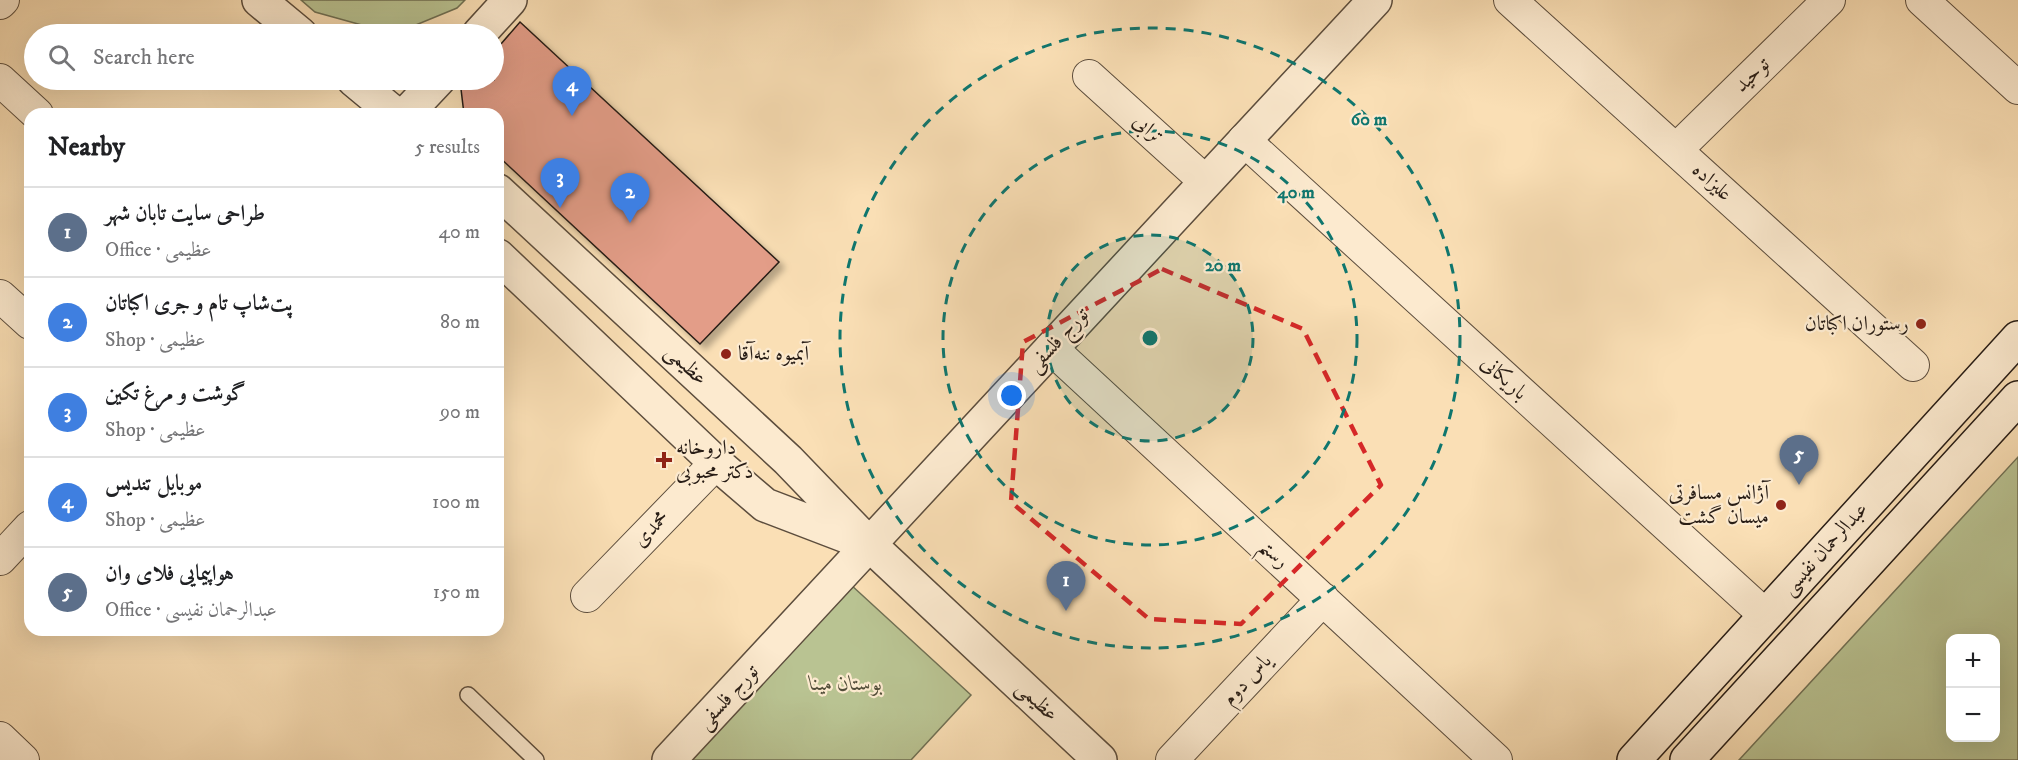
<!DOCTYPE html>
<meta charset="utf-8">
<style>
:root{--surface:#fff;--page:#f2f2f2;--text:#202124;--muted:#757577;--line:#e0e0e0;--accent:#8f2418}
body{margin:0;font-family:"IM FELL DW Pica",Amiri,serif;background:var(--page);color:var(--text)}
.controls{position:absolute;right:18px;bottom:18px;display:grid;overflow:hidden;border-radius:12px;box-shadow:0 6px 24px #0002}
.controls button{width:54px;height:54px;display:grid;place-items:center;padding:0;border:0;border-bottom:2px solid var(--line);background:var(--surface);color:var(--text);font:30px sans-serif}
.you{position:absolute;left:1012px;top:396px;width:21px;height:21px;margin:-15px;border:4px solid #fff;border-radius:50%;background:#1a73e8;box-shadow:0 0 0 9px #1a73e833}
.badge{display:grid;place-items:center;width:39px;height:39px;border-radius:50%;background:var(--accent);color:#fff;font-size:20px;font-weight:700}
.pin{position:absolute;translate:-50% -50px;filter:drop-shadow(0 2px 3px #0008)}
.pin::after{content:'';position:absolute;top:32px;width:21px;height:18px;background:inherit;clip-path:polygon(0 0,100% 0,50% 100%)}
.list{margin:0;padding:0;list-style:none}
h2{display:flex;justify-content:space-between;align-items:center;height:78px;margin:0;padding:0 24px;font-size:26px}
h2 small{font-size:20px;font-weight:400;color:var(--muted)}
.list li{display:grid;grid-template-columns:39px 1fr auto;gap:18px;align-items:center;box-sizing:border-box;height:90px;padding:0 24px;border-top:2px solid var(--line)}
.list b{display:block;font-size:22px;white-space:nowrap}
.list p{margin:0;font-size:20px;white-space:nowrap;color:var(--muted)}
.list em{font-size:20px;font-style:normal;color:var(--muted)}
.icon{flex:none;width:33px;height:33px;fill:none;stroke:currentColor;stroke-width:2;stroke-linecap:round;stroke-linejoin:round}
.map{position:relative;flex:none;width:2018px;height:760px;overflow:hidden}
.search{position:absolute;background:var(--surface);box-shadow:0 6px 24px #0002;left:24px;top:24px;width:480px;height:66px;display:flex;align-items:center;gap:15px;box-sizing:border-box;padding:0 21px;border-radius:33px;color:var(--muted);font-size:22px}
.panel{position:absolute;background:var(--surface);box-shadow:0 6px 24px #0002;left:24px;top:108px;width:480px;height:528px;border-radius:18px}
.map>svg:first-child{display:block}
</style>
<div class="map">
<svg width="2018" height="760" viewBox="0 0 2018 760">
<defs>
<filter id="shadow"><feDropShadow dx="5.5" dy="5.5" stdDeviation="3" flood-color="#0004"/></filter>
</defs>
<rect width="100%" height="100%" fill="#fadfb5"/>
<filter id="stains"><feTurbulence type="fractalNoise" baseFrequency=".00333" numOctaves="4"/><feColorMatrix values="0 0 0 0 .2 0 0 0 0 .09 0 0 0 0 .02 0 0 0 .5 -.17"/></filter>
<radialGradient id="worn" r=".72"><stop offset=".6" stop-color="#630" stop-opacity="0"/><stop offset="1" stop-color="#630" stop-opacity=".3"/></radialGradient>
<path fill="#b9c392" stroke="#707054" stroke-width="1.5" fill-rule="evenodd" d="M301,0H465L457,8L394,34L315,12Z
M2018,457V760H1739ZM1996,638V738H1950V638Z
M850,584L971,695L911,760H670Z"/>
<path fill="#e39d88" stroke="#271c15" stroke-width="1.5" filter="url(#shadow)" d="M520,22L779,262L700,344L498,156V114H464L461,89L469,80H494V52Z"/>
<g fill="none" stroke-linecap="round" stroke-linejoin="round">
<defs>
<path id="service" d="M468,695L536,760"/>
<path id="minor" d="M1510,0L1913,365
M1922,0L2018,88
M0,3L3,0
M1089,76L1206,182
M0,80L37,114
M1244,140L1765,615
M1676,150L1829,0
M0,296L30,323
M1051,348L1496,760
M0,559L30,527
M587,596L716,463
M0,738L23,760
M1172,760L1323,599"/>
<path id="tertiary" d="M259,0L300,34
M479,34L510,0
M354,80L395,114
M406,114L438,80
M498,191L788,460L869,544L1100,760
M498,256L716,463L765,505L862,542
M669,760L1375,0"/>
<path id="secondary" d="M1634,760L2018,338
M1687,760L2018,398"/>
</defs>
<use href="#service" stroke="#5c4d3d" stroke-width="18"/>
<use href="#minor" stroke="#5c4d3d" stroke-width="34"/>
<use href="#tertiary" stroke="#5c4d3d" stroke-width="36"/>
<use href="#secondary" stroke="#271c15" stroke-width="36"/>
<use href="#service" stroke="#fceacf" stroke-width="15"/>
<use href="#minor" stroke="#fceacf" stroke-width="32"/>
<use href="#tertiary" stroke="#fceacf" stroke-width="33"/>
<use href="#secondary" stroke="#fceacf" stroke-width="33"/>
</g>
<path fill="none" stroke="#d62828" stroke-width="4.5" stroke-dasharray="12 8" stroke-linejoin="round" d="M1162,269L1303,329L1381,485L1241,624L1149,619L1011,502L1023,342Z"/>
<circle cx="1150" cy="338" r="103" fill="#0f766e" fill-opacity=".12"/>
<g fill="none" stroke="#0f766e" stroke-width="3" stroke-dasharray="10 8">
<circle cx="1150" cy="338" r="103"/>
<circle cx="1150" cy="338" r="207"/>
<circle cx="1150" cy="338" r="310"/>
</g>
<g fill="#8f2418" stroke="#fceacf" stroke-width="2">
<circle cx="1921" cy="324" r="6"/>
<circle cx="726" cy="354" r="6"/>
<path d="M661 451h6v6h6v6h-6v6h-6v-6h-6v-6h6z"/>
<circle cx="1781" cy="505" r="6"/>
</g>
<g text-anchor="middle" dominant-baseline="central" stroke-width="4.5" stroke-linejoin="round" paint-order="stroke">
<g font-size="21" fill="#271c15" stroke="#fceacf">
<text transform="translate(1752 75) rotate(-44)">توحید</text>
<text transform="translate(1148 129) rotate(42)">ترابی</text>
<text transform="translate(1712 182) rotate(42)">علیزاده</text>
<text transform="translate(1058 340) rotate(-47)">تورج فلسفی</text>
<text transform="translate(686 365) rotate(43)">عظیمی</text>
<text transform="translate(1504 378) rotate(42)">باریکانی</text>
<text transform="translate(651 529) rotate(-46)">محمدی</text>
<text transform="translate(1825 549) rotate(-48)">عبدالرحمان نفیسی</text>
<text transform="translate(1274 554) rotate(43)">رستم</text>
<text transform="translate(1247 680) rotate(-47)">یاس دوم</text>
<text transform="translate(728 697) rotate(-47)">تورج فلسفی</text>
<text transform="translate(1037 701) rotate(43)">عظیمی</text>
</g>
<g font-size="21" fill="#271c15" stroke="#fceacf" text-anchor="end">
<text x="1909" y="324">رستوران اکباتان</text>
<text x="738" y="354" text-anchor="start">آبمیوه ننه‌آقا</text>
<text x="676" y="448" text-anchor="start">داروخانه<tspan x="676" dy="24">دکتر محبوبی</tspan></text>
<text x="1769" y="493">آژانس مسافرتی<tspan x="1769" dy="24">میسان گشت</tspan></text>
</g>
<g font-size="21" font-style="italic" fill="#534e3a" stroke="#fceacf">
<text x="846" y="684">بوستان مینا</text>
</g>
</g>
<circle cx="1150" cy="338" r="9" fill="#0f766e" stroke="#fceacf" stroke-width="3"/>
<g font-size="18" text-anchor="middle" font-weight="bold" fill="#0f766e" stroke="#fceacf" stroke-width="4.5" stroke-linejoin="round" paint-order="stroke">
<text x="1369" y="125">60 m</text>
<text x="1296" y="198">40 m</text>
<text x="1223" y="271">20 m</text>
</g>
<rect width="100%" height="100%" filter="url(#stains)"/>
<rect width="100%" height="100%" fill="url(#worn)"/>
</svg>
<div class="controls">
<button>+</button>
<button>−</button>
</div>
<div class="you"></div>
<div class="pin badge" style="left:1066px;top:611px;background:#5c6f8a">1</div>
<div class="pin badge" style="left:630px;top:223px;background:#3f7fe0">2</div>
<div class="pin badge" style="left:560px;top:208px;background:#3f7fe0">3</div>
<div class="pin badge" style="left:572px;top:116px;background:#3f7fe0">4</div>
<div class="pin badge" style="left:1799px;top:485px;background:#5c6f8a">5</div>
<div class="search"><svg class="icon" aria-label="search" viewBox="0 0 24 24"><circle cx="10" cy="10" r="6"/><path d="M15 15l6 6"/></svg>Search here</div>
<section class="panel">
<h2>Nearby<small>5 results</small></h2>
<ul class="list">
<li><span class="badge" style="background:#5c6f8a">1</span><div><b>طراحی سایت تابان شهر</b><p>Office · عظیمی</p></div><em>40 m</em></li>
<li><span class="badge" style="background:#3f7fe0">2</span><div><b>پت‌شاپ تام و جری اکباتان</b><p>Shop · عظیمی</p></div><em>80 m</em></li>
<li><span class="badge" style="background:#3f7fe0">3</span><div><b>گوشت و مرغ تکین</b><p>Shop · عظیمی</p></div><em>90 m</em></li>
<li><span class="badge" style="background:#3f7fe0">4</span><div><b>موبایل تندیس</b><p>Shop · عظیمی</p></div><em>100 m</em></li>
<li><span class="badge" style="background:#5c6f8a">5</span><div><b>هواپیمایی فلای وان</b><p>Office · عبدالرحمان نفیسی</p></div><em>150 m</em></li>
</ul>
</section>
</div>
